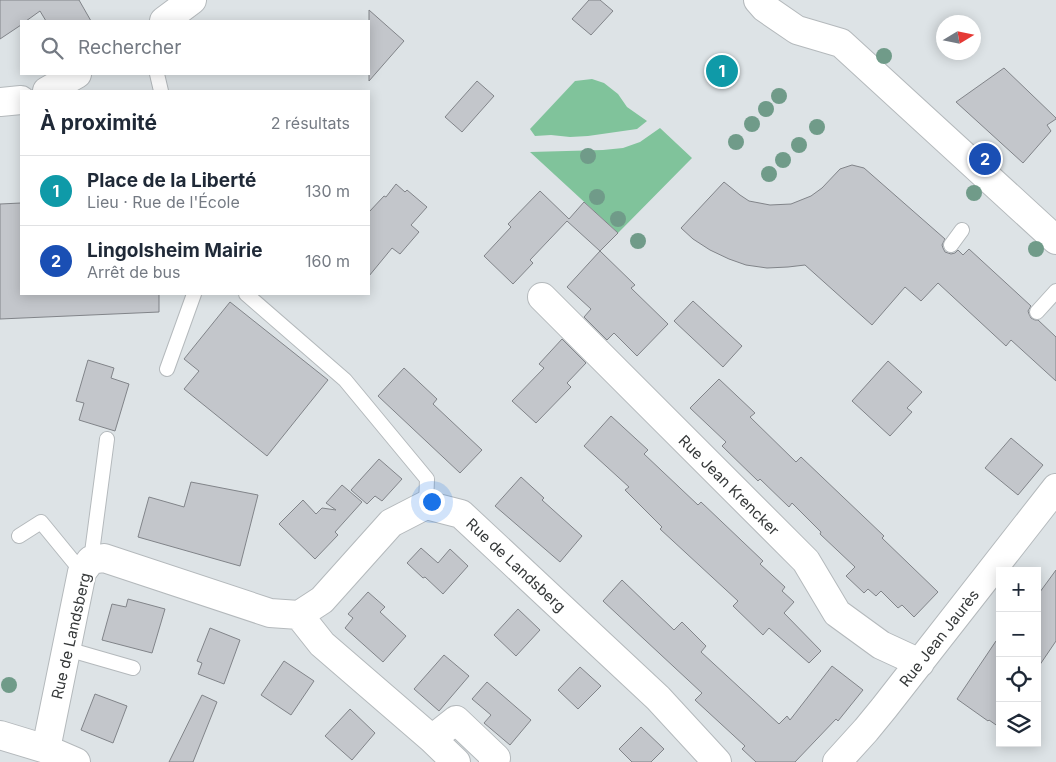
<!DOCTYPE html>
<html lang="fr">
<meta charset="utf-8">
<style>
:root{--surface:#fff;--page:#f6f6f7;--text:#1f2937;--muted:#747a83;--line:#e0e1e3;--accent:#b45309}
body{margin:0;font-family:Inter,sans-serif;background:var(--page);color:var(--text)}
.controls{position:absolute;right:15px;bottom:15px;display:grid;overflow:hidden;border-radius:0px;box-shadow:0 2px 12px #0003}
.controls button{width:45px;height:45px;display:grid;place-items:center;padding:0;border:0;border-bottom:1px solid var(--line);background:var(--surface);color:var(--text);font:25px sans-serif}
.compass{position:absolute;left:936px;top:15px;width:45px;height:45px;border-radius:50%;background:var(--surface);box-shadow:0 2px 12px #0003;rotate:80deg}
.you{position:absolute;left:431px;top:501px;width:18px;height:18px;margin:-12px;border:4px solid #fff;border-radius:50%;background:#1a73e8;box-shadow:0 0 0 8px #1a73e833}
.badge{display:grid;place-items:center;width:32px;height:32px;border-radius:50%;background:var(--accent);color:#fff;font-size:16px;font-weight:700}
.pin{position:absolute;translate:-50% -50%;border:2px solid #fff;box-shadow:0 1px 5px #0006}
.list{margin:0;padding:0;list-style:none}
h2{display:flex;justify-content:space-between;align-items:center;height:65px;margin:0;padding:0 20px;font-size:21px}
h2 small{font-size:16px;font-weight:400;color:var(--muted)}
.list li{display:grid;grid-template-columns:32px 1fr auto;gap:15px;align-items:center;box-sizing:border-box;height:70px;padding:0 20px;border-top:1px solid var(--line)}
.list b{display:block;font-size:19px;white-space:nowrap}
.list p{margin:0;font-size:16px;white-space:nowrap;color:var(--muted)}
.list em{font-size:16px;font-style:normal;color:var(--muted)}
.icon{flex:none;width:28px;height:28px;fill:none;stroke:currentColor;stroke-width:2;stroke-linecap:round;stroke-linejoin:round}
.map{position:relative;flex:none;width:1056px;height:762px;overflow:hidden}
.search{position:absolute;background:var(--surface);box-shadow:0 2px 12px #0003;left:20px;top:20px;width:350px;height:55px;display:flex;align-items:center;gap:12px;box-sizing:border-box;padding:0 18px;border-radius:0px;color:var(--muted);font-size:19px}
.panel{position:absolute;background:var(--surface);box-shadow:0 2px 12px #0003;left:20px;top:90px;width:350px;height:205px;border-radius:0px}
.map>svg:first-child{display:block}
</style>
<div class="map">
<svg width="1056" height="762" viewBox="0 0 1056 762">
<rect width="100%" height="100%" fill="#dde3e6"/>
<path fill="#80c39b" d="M592,79L604,83L618,94L627,107L647,121L637,129L588,136L570,137L551,135L535,136L530,129L575,81Z
M660,128L692,158L618,233L530,152L603,150L623,148L640,142Z"/>
<path fill="#c3c6cb" stroke="#818489" d="M0,0H79L91,21H46L40,11L26,21H21V25L0,39Z
M589,0H600L613,11L591,35L572,19Z
M369,10L404,41L369,81Z
M1004,68L1056,118V119L1047,125L1051,131L1023,163L956,102Z
M477,81L494,96L462,132L445,117Z
M852,165L864,168L945,239L942,245L943,248L945,252L951,254L955,253L958,250L963,255L969,249L1031,306L1028,311L1029,314L1031,318L1035,320H1038L1056,337V381L1011,340L1006,346L938,283L921,301L905,287L872,325L805,265L788,267L767,268L746,265L729,259L710,250L693,239L681,228L724,182L740,195L749,201L770,205L791,204L811,196L822,188L840,169Z
M396,184L405,192L407,190L427,207L411,225L419,232L400,254L392,248L369,276V212L384,196L386,197Z
M540,191L569,219L584,202L618,233L600,251L567,221L530,260L533,263L513,284L484,256L511,227L508,224Z
M21,203V294H159V312L0,319V204Z
M600,251L635,285L631,288L668,324L637,356L614,333L607,340L584,317L591,309L567,287Z
M693,301L742,346L723,367L674,321Z
M230,302L328,380L267,456L184,389L199,371L184,359Z
M562,339L586,363L567,383L571,387L536,423L512,401L544,368L539,364Z
M88,360L114,368L111,378L129,384L115,431L79,420L84,403L76,401Z
M888,361L922,392L907,408L912,412L890,436L852,401Z
M404,368L437,399L433,404L482,450L460,473L378,396Z
M719,379L755,413L750,417L796,462L801,457L884,536L882,538L938,592L914,617L902,605L898,608L881,591L876,596L868,589L864,593L846,576L855,567L820,534L821,532L792,503L789,507L760,479L758,481L722,446L726,442L690,408Z
M611,416L648,450L644,454L698,505L701,502L763,561L760,564L785,587L782,591L794,602L784,613L821,651L809,663L769,628L763,635L733,606L738,601L660,529L662,527L625,490L629,487L584,446Z
M1011,438L1043,465L1018,495L985,468Z
M379,459L402,479L382,501L375,496L367,504L351,490Z
M521,477L544,498L542,500L582,536L560,562L495,506Z
M191,482L258,495L240,566L138,537L149,497L184,507Z
M342,485L362,502L335,532L338,535L315,559L279,524L303,500L316,514L322,508L336,510L326,503Z
M421,548L438,563L450,549L468,566L443,594L425,577L423,578L407,563Z
M1056,570V641L1037,669V596Z
M622,580L674,630L682,622L706,646L701,652L779,724L787,716L790,720L832,666L863,690L838,721L836,719L795,762H756L742,749L745,746L695,700L702,693L603,601Z
M368,592L385,607L380,612L406,636L383,662L345,628L353,618L348,614Z
M128,599L165,609L152,653L102,640L112,604L126,607Z
M518,609L540,630L516,656L494,635Z
M210,628L240,640L224,684L198,674L202,663L197,661Z
M996,641L1000,643L999,727L989,720L988,721L957,699Z
M444,655L469,676L439,711L414,689Z
M284,661L314,681L291,715L261,695Z
M580,667L601,686L578,709L558,690Z
M487,682L531,720L510,745L484,723L491,715L472,699Z
M95,694L127,706L113,743L81,730Z
M202,695L217,702L193,762H169Z
M350,709L375,733L352,760L325,736Z
M641,727L664,749L651,762H632L619,749Z"/>
<g fill="none" stroke-linecap="round" stroke-linejoin="round">
<defs>
<path id="service" d="M157,74L161,91
M951,245L962,230
M246,294L345,380L427,479L426,505
M1037,312L1056,291
M167,369L194,294
M19,536L41,522L82,572
M91,560L107,439
M67,649L133,668"/>
<path id="minor" d="M542,297L806,561L837,613L881,645L920,663
M299,615L322,644L432,739
M0,735L46,749L76,762
M46,749L82,572L91,560L104,558L270,613L299,615L322,600L391,523L426,505L461,514L658,698L717,762
M456,762L432,739L456,720L496,758L493,762
M837,762L866,730L884,708L1056,488"/>
<path id="tertiary" d="M164,21L192,0
M47,91L77,74
M0,102L21,100"/>
<path id="secondary" d="M758,0L765,8L797,30L841,43L1056,240"/>
</defs>
<use href="#service" stroke="#b4b9bc" stroke-width="16"/>
<use href="#minor" stroke="#b4b9bc" stroke-width="30"/>
<use href="#tertiary" stroke="#b4b9bc" stroke-width="30"/>
<use href="#secondary" stroke="#b4b9bc" stroke-width="30"/>
<use href="#service" stroke="#fff" stroke-width="14"/>
<use href="#minor" stroke="#fff" stroke-width="28"/>
<use href="#tertiary" stroke="#fff" stroke-width="28"/>
<use href="#secondary" stroke="#fff" stroke-width="28"/>
</g>
<g fill="#709b89">
<circle cx="884" cy="56" r="8"/>
<circle cx="779" cy="96" r="8"/>
<circle cx="766" cy="109" r="8"/>
<circle cx="752" cy="124" r="8"/>
<circle cx="817" cy="127" r="8"/>
<circle cx="736" cy="142" r="8"/>
<circle cx="799" cy="145" r="8"/>
<circle cx="588" cy="156" r="8"/>
<circle cx="783" cy="160" r="8"/>
<circle cx="769" cy="174" r="8"/>
<circle cx="974" cy="193" r="8"/>
<circle cx="597" cy="197" r="8"/>
<circle cx="618" cy="219" r="8"/>
<circle cx="638" cy="241" r="8"/>
<circle cx="1036" cy="249" r="8"/>
<circle cx="9" cy="685" r="8"/>
</g>
<g text-anchor="middle" dominant-baseline="central" stroke-width="4.5" stroke-linejoin="round" paint-order="stroke">
<g font-size="15" fill="#353839" stroke="#fff">
<text transform="translate(729 485) rotate(45)">Rue Jean Krencker</text>
<text transform="translate(516 565) rotate(43)">Rue de Landsberg</text>
<text transform="translate(71 636) rotate(-77)">Rue de Landsberg</text>
<text transform="translate(939 638) rotate(-52)">Rue Jean Jaurès</text>
</g>
</g>
</svg>
<div class="controls">
<button>+</button>
<button>−</button>
<button><svg class="icon" aria-label="locate" viewBox="0 0 24 24"><circle cx="12" cy="12" r="6"/><path d="M12 2v4M12 18v4M2 12h4M18 12h4"/></svg></button>
<button><svg class="icon" aria-label="layers" viewBox="0 0 24 24"><path d="M12 4l9 5-9 5-9-5zM3 14l9 5 9-5"/></svg></button>
</div>
<svg class="compass" viewBox="-18 -18 36 36"><path d="M0-13l5 13h-10z" fill="#e53935"/><path d="M0 13l5-13h-10z" fill="#747a83"/></svg>
<div class="you"></div>
<div class="pin badge" style="left:722px;top:71px;background:#0f9aa8">1</div>
<div class="pin badge" style="left:985px;top:159px;background:#1a4fb4">2</div>
<div class="search"><svg class="icon" aria-label="search" viewBox="0 0 24 24"><circle cx="10" cy="10" r="6"/><path d="M15 15l6 6"/></svg>Rechercher</div>
<section class="panel">
<h2>À proximité<small>2 résultats</small></h2>
<ul class="list">
<li><span class="badge" style="background:#0f9aa8">1</span><div><b>Place de la Liberté</b><p>Lieu · Rue de l'École</p></div><em>130 m</em></li>
<li><span class="badge" style="background:#1a4fb4">2</span><div><b>Lingolsheim Mairie</b><p>Arrêt de bus</p></div><em>160 m</em></li>
</ul>
</section>
</div>
